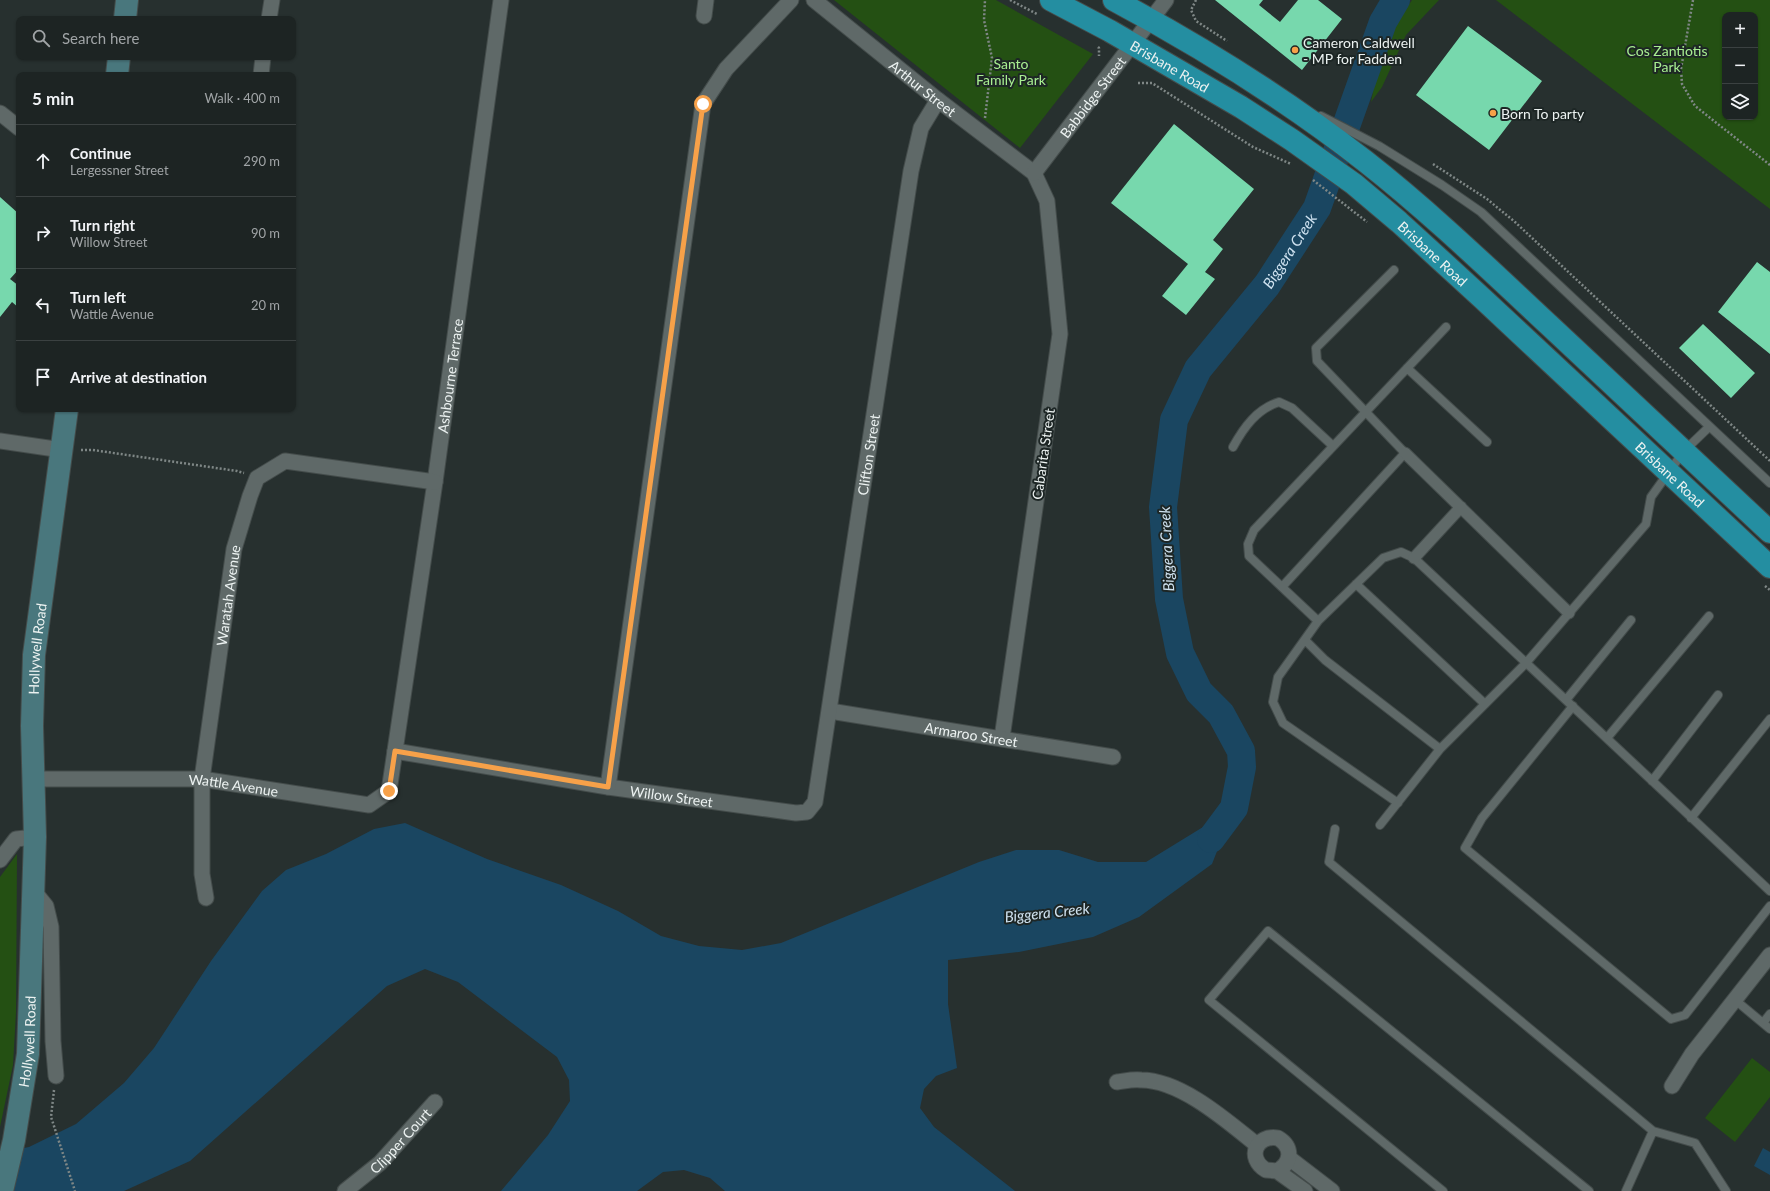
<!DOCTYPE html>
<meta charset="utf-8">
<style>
:root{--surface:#1d2423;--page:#2a3030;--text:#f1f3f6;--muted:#a0a4a6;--line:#3b4141}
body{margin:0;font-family:Lato,sans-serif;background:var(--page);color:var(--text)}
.controls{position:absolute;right:12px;top:12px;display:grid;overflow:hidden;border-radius:8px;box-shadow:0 1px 3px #0004}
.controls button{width:36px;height:36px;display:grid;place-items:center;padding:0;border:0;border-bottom:1px solid var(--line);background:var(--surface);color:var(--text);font:20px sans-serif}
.stop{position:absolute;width:12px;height:12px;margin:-9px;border:3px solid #f7a149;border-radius:50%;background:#fff}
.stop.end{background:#f7a149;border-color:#fff;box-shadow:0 1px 4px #0008}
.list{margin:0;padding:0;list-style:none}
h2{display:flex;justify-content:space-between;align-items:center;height:52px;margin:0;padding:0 16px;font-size:17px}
h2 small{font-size:13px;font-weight:400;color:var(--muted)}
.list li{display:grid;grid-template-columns:26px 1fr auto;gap:12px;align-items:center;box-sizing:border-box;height:72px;padding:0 16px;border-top:1px solid var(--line)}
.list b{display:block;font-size:15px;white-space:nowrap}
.list p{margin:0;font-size:13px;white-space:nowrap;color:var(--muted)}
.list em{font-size:13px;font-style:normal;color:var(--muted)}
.icon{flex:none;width:22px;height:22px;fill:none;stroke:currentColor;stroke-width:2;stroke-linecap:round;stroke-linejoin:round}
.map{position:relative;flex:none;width:1770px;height:1191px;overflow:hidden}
.search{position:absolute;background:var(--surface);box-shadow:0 1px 3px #0004;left:16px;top:16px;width:280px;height:44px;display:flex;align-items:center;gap:10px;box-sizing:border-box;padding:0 14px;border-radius:8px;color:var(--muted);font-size:15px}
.panel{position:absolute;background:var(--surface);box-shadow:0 1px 3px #0004;left:16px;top:72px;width:280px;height:340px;border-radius:8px}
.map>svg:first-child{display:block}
</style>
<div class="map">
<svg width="1770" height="1191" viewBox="0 0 1770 1191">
<rect width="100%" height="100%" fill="#27302f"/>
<path fill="#245013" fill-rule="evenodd" d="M834,0H996L1093,54L1020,148Z
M1412,0H1439L1406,35L1382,87L1371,102L1382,46Z
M1496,0H1770V209ZM1725,15H1755V117H1725Z
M17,854L16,1012L13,1065L0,1127V877Z
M1752,1058L1770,1072V1097L1735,1142L1705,1118Z"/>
<path fill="#1a4661" d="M1234,808L1212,864L1139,917L1093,937L1019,952L948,960V1004L957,1068L936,1076L924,1089L920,1108L934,1127L1015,1191H725L710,1178L684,1170L663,1172L637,1191H501L548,1135L570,1101L569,1080L557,1057L458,982L425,969L387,986L190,1161L124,1191H0V1153L29,1147L76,1124L124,1083L154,1048L211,961L262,891L286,870L326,854L374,829L405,823L487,859L561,885L618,911L661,936L699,946L742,950L781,943L979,862L1016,850H1059L1098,862H1146Z
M1763,1148L1770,1152V1175L1754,1166Z"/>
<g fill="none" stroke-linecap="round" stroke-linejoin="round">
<path stroke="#1a4661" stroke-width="28" id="s1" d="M1211,839L1234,808L1242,767L1241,751L1221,714L1199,692L1180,653L1169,599L1163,507L1174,420L1198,369L1267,285L1317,208L1383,22L1396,0"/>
</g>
<path fill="#77d8ad" d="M1215,0H1263L1259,5L1280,22L1298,0H1318L1342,19L1302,70Z
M1468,26L1542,81L1489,150L1416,95Z
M1174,124L1254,189L1213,240L1223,249L1205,272L1215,279L1186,315L1162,296L1188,264L1111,203Z
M0,197L19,214V269L10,279L19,286V308L12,302L0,317Z
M1757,262L1770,272V354L1718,312Z
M1703,324L1755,373L1731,398L1679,348Z"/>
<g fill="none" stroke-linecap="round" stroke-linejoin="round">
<defs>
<path id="service" d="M1321,116L1379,146L1442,185L1481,212L1770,483
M1407,368L1487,442
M1233,447C1244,427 1257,409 1279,402L1292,408L1333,446
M1356,584L1485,704
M1282,587L1405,453L1317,361L1316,348L1394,270
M1318,621L1249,556L1248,544L1254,530L1446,327
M1305,640L1325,660L1440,749
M1566,700L1631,620
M1573,706L1482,818L1465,848L1671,1019L1685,1015L1770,906
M1607,738L1709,616
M1652,781L1718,695
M1398,803L1283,723L1273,702L1278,677L1318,621L1383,558L1401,552L1414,558L1770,891
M1691,818L1770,719
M1380,825L1440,749L1526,663L1646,524L1651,497L1684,451L1709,427
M1335,829L1329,862L1653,1131
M1734,999L1770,1029
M1763,1023L1770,1014
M1443,1191L1209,1000L1268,931L1589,1191
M1626,1191L1653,1131L1695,1143L1726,1191"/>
<path id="pedestrian" d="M1405,453L1569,613
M1414,558L1461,507"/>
<g id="minor">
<path id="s2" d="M814,0L938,100L1034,173L1047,201L1060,334L1002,738"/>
<path d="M704,16L706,0"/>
<path d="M269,19L272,0"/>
<path d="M261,75L263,57"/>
<path d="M0,113L19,128"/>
<path id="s3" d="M1034,173L1166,0"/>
<path d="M0,441L62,450"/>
<path id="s4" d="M830,711L1113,757"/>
<path id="s5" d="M395,751L608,787L796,813L807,812L815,802L911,171L921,128L938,100"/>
<path id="s6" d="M32,779H202L369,805L389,791L435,482L501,0"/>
<path d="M608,787L703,104L726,69L791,0"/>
<path d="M0,860L16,839L35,837"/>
<path d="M33,890L46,906L51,927L53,1041L56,1076"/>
<path id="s7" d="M206,898L202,874V779L234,549L250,496L257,478L285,461L435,482"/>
<path d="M1117,1082C1125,1081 1133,1079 1141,1080C1181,1080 1227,1121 1257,1145"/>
<path d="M1672,1086L1692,1054L1770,955"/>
<path d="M1289,1158L1332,1191"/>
<path d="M1277,1171C1292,1163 1293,1147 1278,1138C1256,1134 1246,1158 1266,1170L1277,1171L1305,1191"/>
<path id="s8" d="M345,1191L380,1163L435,1102"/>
</g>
<g id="secondary">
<path d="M125,19L127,0"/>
<path d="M117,75L119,57"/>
<path id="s9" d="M2,1191L14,1140L28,1054L35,837L32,726L34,655L67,409"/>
</g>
<g id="trunk">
<path id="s10" d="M1051,0L1110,31L1241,107L1292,140L1354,184L1399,222L1482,298L1770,567"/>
<path d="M1114,0C1202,47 1287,100 1365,161C1430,212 1489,269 1549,325C1623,394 1697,463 1770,532"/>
</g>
</defs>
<use href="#service" stroke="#444c4b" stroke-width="10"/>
<use href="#pedestrian" stroke="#444c4b" stroke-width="13"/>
<use href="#minor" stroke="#444c4b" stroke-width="17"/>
<use href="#secondary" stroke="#444c4b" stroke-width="24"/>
<use href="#trunk" stroke="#444c4b" stroke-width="24"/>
<path stroke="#7f8786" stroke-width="2.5" stroke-dasharray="2 2" stroke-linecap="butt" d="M1010,0L1037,14
M1196,0L1191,10L1196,21L1227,41
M1693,0L1681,69L1682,84L1695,106L1770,165
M1098,47L1099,48V56
M1138,83H1152L1253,147L1291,164
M985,118L992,58L984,20L985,0
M1433,164L1487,199L1515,222L1770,461
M1313,180L1367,222
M81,450H93L237,471L244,473
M1765,586L1770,590
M54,1090L51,1117L53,1123L75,1191"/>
<use href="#service" stroke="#5f6968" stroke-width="8"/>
<use href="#pedestrian" stroke="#5f6968" stroke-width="11"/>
<use href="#minor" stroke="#5f6968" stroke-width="15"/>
<use href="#secondary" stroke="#49777d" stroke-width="22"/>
<use href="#trunk" stroke="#248ea1" stroke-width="22"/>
</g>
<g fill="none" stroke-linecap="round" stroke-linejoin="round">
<path stroke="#f7a149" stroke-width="5" d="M389,791L395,751L608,787L703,104"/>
</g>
<g fill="#f7a149" stroke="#1d2625" stroke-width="1.5">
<circle cx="1295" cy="50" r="4"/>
<circle cx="1493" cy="113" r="4"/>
</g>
<g text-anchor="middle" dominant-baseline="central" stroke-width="4" stroke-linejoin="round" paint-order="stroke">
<g font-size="14" fill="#ecf2f1" stroke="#1d2625" text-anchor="start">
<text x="1303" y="42">Cameron Caldwell<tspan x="1303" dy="16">- MP for Fadden</tspan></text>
<text x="1501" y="113">Born To party</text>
</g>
<g font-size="14" fill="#a8ee91" stroke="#1d2625">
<text x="1667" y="50">Cos Zantiotis<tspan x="1667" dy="16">Park</tspan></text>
<text x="1011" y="63">Santo<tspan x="1011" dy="16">Family Park</tspan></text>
</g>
<g font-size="14" fill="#ecf2f1" stroke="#1d2625">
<text stroke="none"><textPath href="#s10" startOffset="136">Brisbane Road</textPath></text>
<text stroke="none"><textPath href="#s2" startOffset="140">Arthur Street</textPath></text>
<text stroke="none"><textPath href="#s3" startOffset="96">Babbidge Street</textPath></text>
<text stroke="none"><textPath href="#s10" startOffset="460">Brisbane Road</textPath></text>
<text stroke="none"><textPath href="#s6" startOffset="783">Ashbourne Terrace</textPath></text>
<text transform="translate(1043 454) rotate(-82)">Cabarita Street</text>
<text stroke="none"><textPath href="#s5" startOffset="781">Clifton Street</textPath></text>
<text stroke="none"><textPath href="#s10" startOffset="784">Brisbane Road</textPath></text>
<text stroke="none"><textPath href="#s7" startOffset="305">Waratah Avenue</textPath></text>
<text stroke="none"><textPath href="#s9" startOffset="545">Hollywell Road</textPath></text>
<text stroke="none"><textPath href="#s4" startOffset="143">Armaroo Street</textPath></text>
<text stroke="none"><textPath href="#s6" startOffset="202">Wattle Avenue</textPath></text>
<text stroke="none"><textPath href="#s5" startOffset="280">Willow Street</textPath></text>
<text stroke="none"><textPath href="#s9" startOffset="152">Hollywell Road</textPath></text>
<text stroke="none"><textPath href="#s8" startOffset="75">Clipper Court</textPath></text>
</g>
<g font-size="15" font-style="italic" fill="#cfe2f0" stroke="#1d2625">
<text stroke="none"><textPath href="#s1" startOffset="654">Biggera Creek</textPath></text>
<text transform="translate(1166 549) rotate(-93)">Biggera Creek</text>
<text transform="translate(1047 912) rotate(-6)">Biggera Creek</text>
</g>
</g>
</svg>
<div class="controls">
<button>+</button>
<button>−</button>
<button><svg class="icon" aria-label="layers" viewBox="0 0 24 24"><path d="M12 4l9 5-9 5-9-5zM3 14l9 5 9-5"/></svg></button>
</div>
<div class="stop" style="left:703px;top:104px"></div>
<div class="stop end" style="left:389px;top:791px"></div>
<div class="search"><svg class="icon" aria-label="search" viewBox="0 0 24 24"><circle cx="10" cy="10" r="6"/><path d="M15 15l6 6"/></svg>Search here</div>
<section class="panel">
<h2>5 min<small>Walk · 400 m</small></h2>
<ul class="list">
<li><svg class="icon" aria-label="ahead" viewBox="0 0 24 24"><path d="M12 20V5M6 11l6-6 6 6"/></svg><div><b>Continue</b><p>Lergessner Street</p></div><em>290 m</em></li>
<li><svg class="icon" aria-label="right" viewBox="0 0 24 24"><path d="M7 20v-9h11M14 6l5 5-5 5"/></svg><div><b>Turn right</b><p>Willow Street</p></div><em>90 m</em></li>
<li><svg class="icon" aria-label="left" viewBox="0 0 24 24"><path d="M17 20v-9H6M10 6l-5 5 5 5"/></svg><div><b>Turn left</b><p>Wattle Avenue</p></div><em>20 m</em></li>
<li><svg class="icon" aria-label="arrive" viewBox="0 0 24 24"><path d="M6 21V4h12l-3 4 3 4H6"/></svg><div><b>Arrive at destination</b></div></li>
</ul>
</section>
</div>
